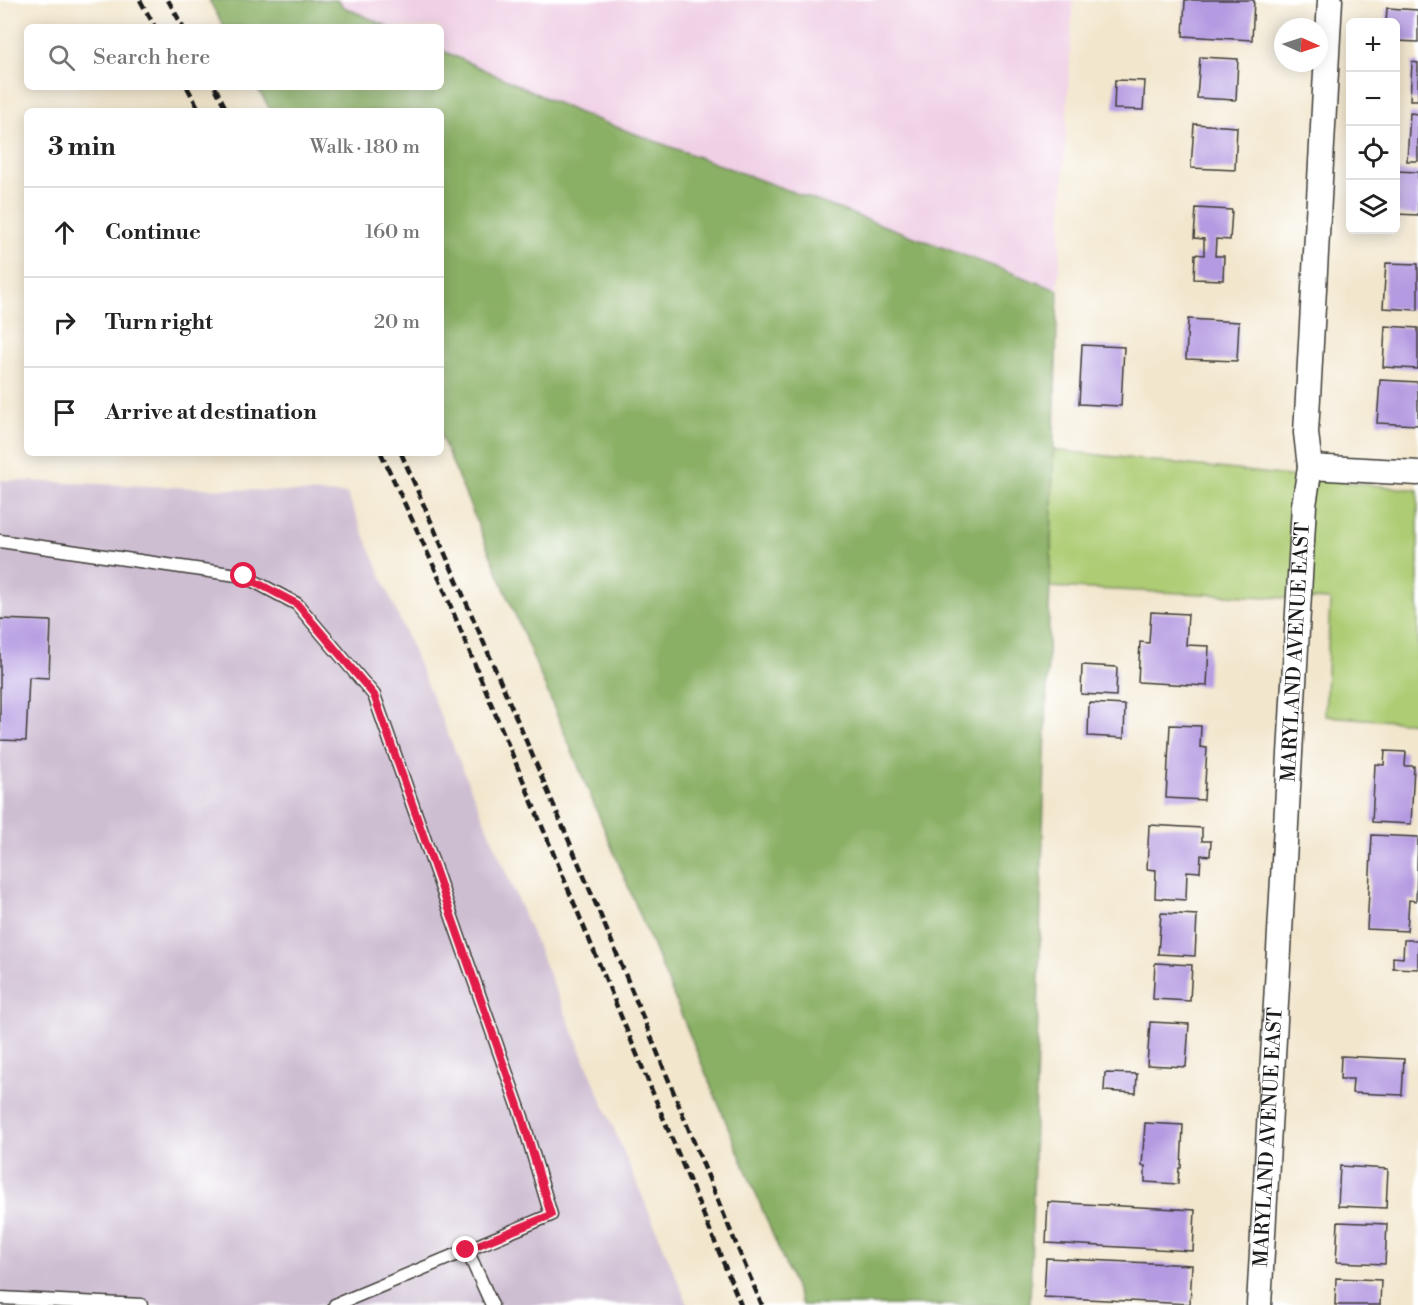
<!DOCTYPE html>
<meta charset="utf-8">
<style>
:root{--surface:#fff;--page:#f6f6f6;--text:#222;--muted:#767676;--line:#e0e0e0}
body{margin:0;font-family:"Libre Bodoni",serif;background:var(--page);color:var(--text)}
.controls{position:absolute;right:18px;top:18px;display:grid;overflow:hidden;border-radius:9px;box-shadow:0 3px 15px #0003}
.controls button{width:54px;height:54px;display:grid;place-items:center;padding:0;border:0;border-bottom:2px solid var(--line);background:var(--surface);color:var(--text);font:30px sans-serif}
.compass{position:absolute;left:1274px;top:18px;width:54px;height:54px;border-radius:50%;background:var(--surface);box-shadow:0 3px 15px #0003;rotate:93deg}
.stop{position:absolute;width:18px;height:18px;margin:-14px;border:4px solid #e11d48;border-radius:50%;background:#fff}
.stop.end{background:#e11d48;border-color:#fff;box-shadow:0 2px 6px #0008}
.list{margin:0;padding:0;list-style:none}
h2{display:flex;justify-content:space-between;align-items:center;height:78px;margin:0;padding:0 24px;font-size:26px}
h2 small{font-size:20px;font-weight:400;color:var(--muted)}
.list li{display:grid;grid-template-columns:39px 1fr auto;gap:18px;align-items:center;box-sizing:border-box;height:90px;padding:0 24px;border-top:2px solid var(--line)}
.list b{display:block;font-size:22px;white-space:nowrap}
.list em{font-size:20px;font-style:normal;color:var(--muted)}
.icon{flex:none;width:33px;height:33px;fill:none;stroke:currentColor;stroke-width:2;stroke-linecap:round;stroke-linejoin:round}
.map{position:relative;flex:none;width:1418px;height:1305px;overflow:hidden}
.search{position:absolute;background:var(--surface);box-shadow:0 3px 15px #0003;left:24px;top:24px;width:420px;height:66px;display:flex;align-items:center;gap:15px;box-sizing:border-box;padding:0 21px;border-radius:9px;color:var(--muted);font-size:22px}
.panel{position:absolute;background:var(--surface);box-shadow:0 3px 15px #0003;left:24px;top:108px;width:420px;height:348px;border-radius:9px}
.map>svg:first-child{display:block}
</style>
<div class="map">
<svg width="1418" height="1305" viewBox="0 0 1418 1305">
<rect width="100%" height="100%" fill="#fff"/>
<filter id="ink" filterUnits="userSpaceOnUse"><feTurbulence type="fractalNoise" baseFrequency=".0167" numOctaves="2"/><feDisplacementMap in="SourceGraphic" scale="12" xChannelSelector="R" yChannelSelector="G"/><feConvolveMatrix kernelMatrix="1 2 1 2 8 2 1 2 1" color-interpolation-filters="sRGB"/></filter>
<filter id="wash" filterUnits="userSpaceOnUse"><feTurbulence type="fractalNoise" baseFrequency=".008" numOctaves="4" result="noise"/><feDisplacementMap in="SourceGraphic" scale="24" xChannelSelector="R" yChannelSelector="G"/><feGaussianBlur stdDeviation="1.35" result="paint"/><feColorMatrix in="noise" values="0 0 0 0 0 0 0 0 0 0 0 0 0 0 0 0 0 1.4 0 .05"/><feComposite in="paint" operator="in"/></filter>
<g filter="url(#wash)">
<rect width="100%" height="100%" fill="#f2e6cc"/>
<path fill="#f0d0e5" d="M337,0H1073L1058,290L579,113L441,50V27H389L344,7Z"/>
<path fill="#cebed2" d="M0,480L347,494L688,1305H0Z"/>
<path fill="#adcc73" stroke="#647448" stroke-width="1.5" d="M1053,450L1418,490V723L1325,716L1330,600L1050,587Z"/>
<path fill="#8ab065" stroke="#536640" stroke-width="1.5" d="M209,0H337L344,7L389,27H224Z
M441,50L579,113L1058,290L1030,1305H802L441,436V111H271L257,87H441Z"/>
<g id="blocks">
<path fill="#b49ae1" d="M1185,0H1254L1252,40L1183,36Z
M1387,8L1418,10V42L1396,41V22H1386Z
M1200,57L1238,59L1236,100L1197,98Z
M1412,62L1418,63V100H1410Z
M1115,80L1145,81L1143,110L1114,109Z
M1410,113L1418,114V161H1407Z
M1194,124L1237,127L1235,170L1191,168Z
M1396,171L1418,172V215L1396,214Z
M1196,208L1232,210L1230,240L1216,239L1215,256H1224L1223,280L1194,279L1195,254L1204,255V239L1194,238Z
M1386,263L1418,264V310L1383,308Z
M1188,319L1239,322L1237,361L1186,359Z
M1385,326L1418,328V369L1383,367Z
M1082,345L1124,347L1121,406L1079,404Z
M1380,380L1418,382V425L1377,423Z
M1151,612L1188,614L1186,645L1209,646L1207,686L1138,682L1140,642L1149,643Z
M0,619L51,621L49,678L29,677L26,741L0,740Z
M1082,665L1117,667L1116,696L1081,694Z
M1089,703L1125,705L1124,738L1088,736Z
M1170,725L1201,726L1200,747L1207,748L1204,800L1166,798Z
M1385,751L1406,752L1405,766H1414L1411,824L1372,822L1375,764L1384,765Z
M1149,825L1202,828V841H1211L1210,856L1201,855L1200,872L1187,871L1186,900L1155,898L1156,870L1147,869Z
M1372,835L1418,837L1416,901L1409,900L1407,931L1367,929Z
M1161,913L1197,915L1195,956L1158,954Z
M1404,940H1418V969L1393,968V957L1403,958Z
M1155,963L1192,965L1190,1001L1153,999Z
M1150,1022L1189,1024L1186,1067L1147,1065Z
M1341,1056L1404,1059L1402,1095L1352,1093L1353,1079H1340Z
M1105,1073L1137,1074L1136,1093L1104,1091Z
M1145,1123L1183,1125L1181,1168H1179L1178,1184L1145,1182V1166H1142Z
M1340,1166L1388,1169L1386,1208L1338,1206Z
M1048,1202L1195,1210L1193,1251L1046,1243Z
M1338,1222L1387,1224L1385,1264L1336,1262Z
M1046,1258L1192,1265L1190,1304L1044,1297Z
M1336,1278L1381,1280L1380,1305H1335Z"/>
</g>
</g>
<g filter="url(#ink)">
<use href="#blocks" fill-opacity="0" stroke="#3c3a36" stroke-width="1.5"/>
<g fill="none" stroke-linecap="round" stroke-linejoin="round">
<defs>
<path id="lane" d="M0,541L244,576L297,604L374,695L522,1117L551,1215L335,1305
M467,1250L492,1305
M0,1298L141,1305"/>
<g id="street">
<path d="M1310,467L1418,473"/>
<path id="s1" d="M1259,1305L1304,505L1310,467L1306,433L1330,0"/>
</g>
</defs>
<use href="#lane" stroke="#3c3a36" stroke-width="15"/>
<use href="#street" stroke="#3c3a36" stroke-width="27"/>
<use href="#lane" stroke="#fff" stroke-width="12"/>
<use href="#street" stroke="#fff" stroke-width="24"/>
<path stroke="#1c1c1c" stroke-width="4.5" stroke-dasharray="9 4.5" stroke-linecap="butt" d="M140,0L155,27
M168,0L183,27
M187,87L200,111
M215,87L227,111
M381,453L436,571L741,1305
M401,453C468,606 535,760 600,914C655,1044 706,1175 762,1305"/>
</g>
</g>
<g fill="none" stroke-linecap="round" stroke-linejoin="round" filter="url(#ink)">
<path stroke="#e11d48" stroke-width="8" d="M244,576L297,604L374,695L522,1117L551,1215L466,1250"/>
</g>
<g text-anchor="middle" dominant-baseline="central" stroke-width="4.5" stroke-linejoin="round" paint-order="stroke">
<g font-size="20" fill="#1c1c1c" stroke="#fff">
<text stroke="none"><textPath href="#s1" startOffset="654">MARYLAND AVENUE EAST</textPath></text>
<text stroke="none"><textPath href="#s1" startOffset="168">MARYLAND AVENUE EAST</textPath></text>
</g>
</g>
</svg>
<div class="controls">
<button>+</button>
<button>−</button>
<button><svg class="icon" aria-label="locate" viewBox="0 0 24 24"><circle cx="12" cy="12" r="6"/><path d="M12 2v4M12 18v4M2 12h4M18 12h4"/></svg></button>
<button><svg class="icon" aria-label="layers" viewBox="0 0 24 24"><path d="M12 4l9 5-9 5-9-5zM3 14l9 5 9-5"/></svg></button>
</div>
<svg class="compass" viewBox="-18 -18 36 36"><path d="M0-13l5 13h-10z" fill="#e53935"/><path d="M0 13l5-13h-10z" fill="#767676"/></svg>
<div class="stop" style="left:244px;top:576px"></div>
<div class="stop end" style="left:466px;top:1250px"></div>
<div class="search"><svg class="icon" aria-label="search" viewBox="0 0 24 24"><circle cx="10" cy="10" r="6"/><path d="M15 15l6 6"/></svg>Search here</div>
<section class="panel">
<h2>3 min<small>Walk · 180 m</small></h2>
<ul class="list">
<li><svg class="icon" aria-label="ahead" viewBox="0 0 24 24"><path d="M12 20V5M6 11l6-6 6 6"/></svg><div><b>Continue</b></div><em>160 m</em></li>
<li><svg class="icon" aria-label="right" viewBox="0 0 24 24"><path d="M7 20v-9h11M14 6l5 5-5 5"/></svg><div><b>Turn right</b></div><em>20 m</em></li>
<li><svg class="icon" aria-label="arrive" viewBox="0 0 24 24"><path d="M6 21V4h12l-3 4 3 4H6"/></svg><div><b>Arrive at destination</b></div></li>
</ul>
</section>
</div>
